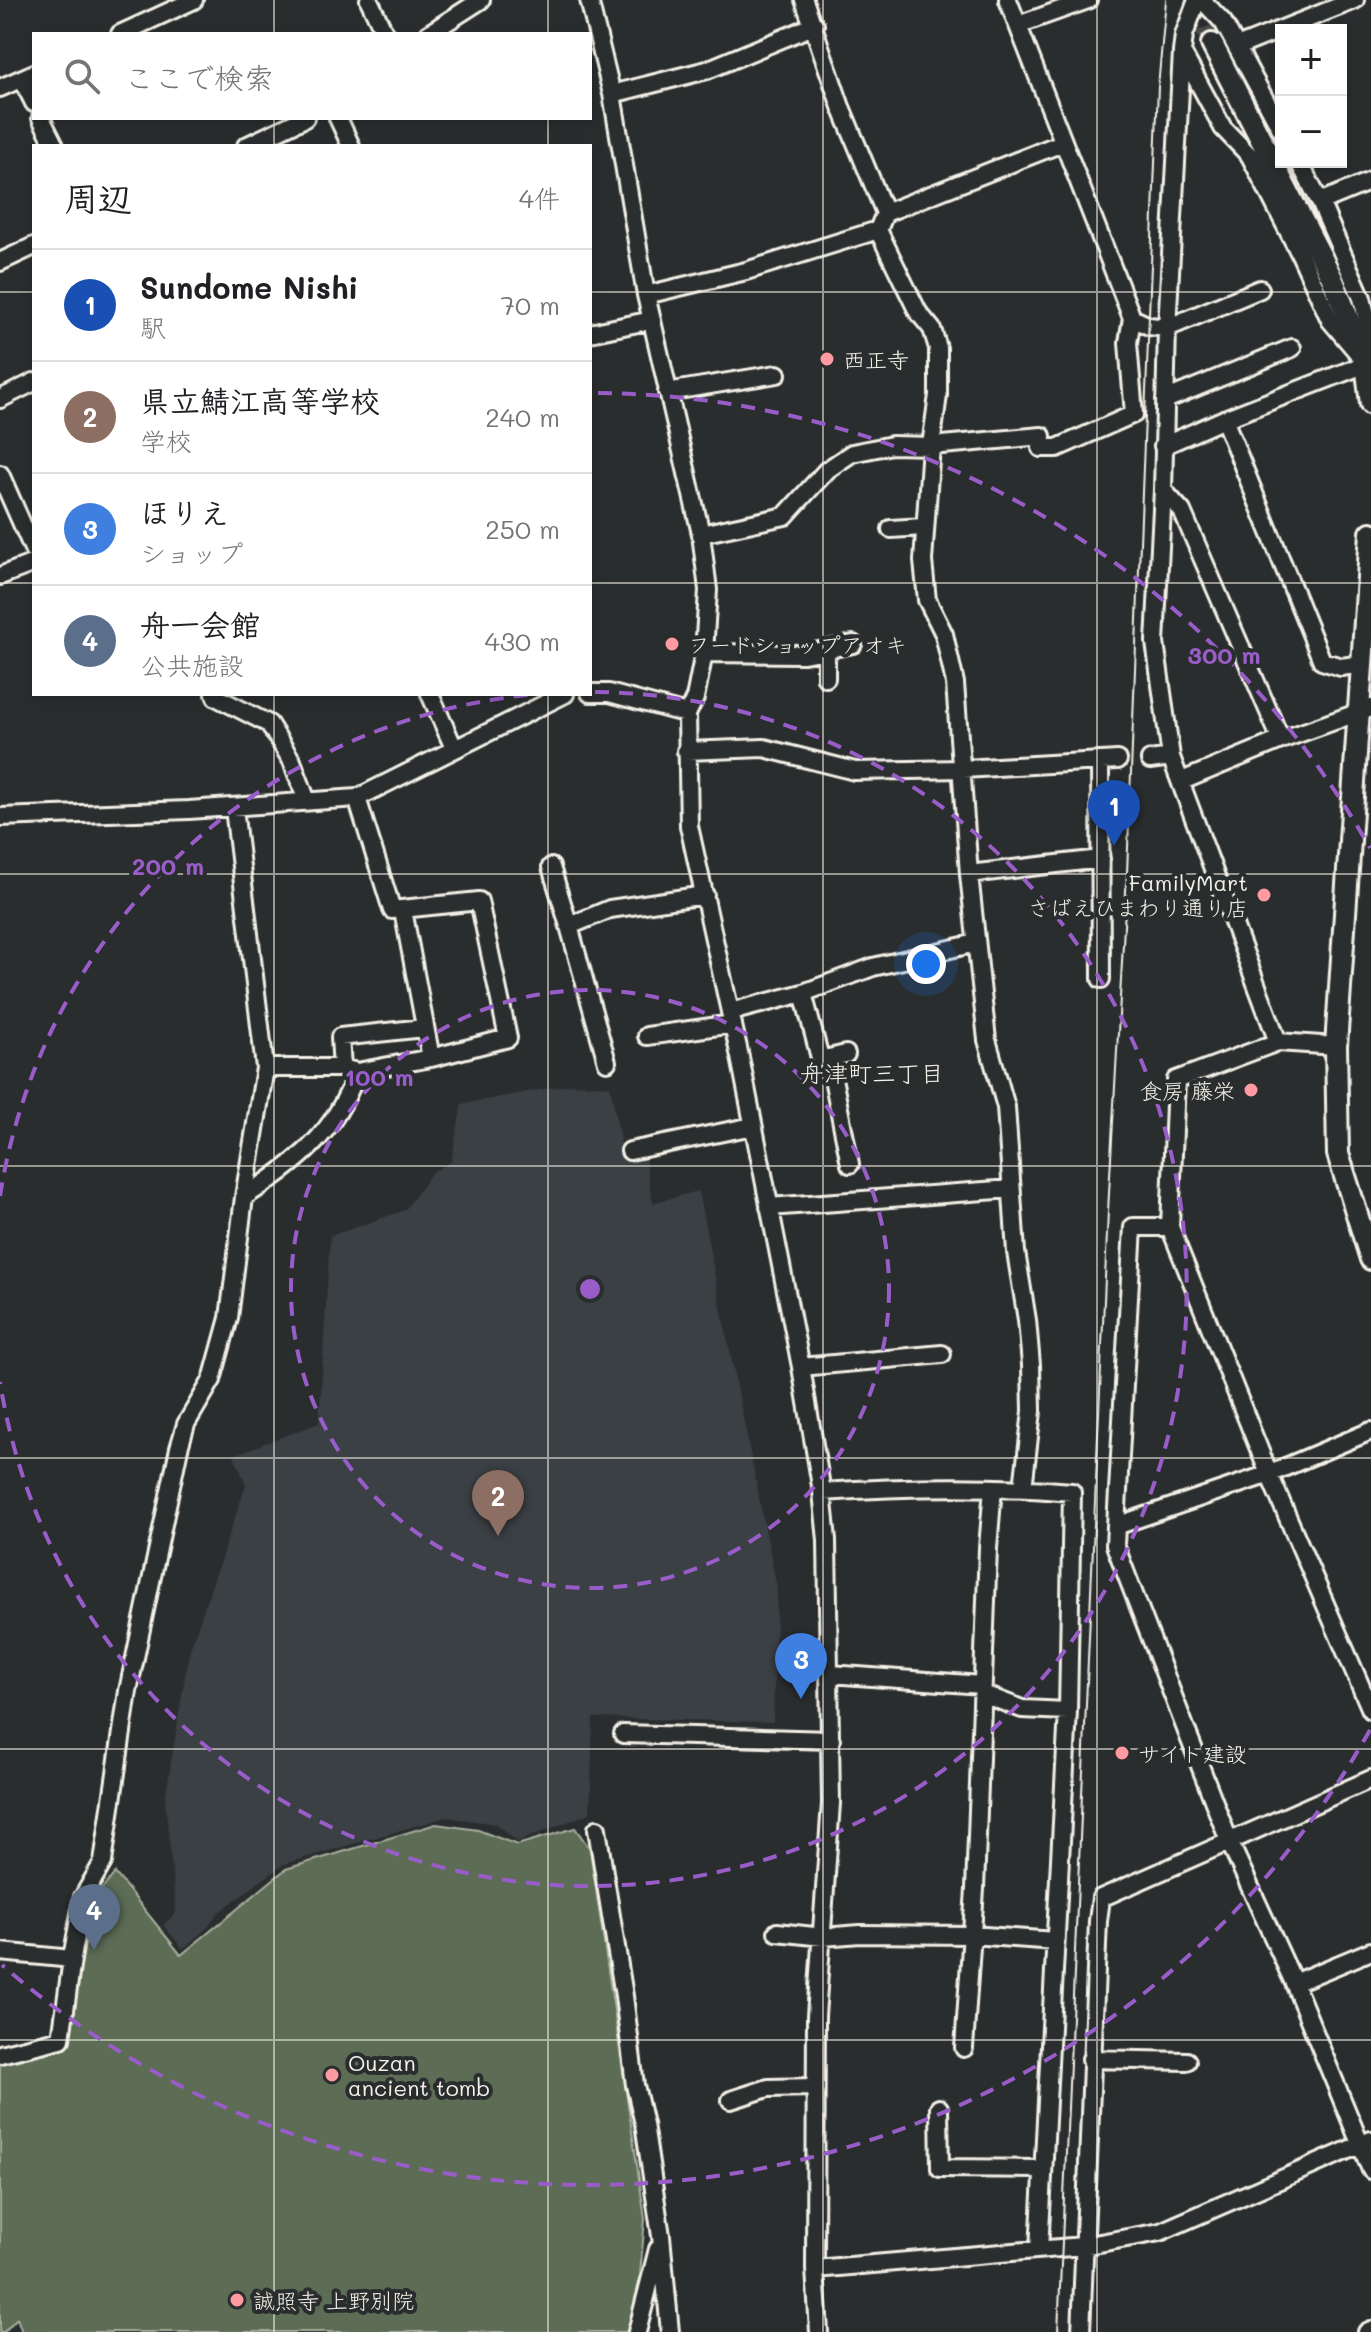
<!DOCTYPE html>
<html lang="ja">
<meta charset="utf-8">
<style>
:root{--surface:#fff;--page:#f6f6f6;--text:#202124;--muted:#757577;--line:#e0e0e0;--accent:#84575d}
body{margin:0;font-family:Mali,"Klee One",sans-serif;background:var(--page);color:var(--text)}
.controls{position:absolute;right:24px;top:24px;display:grid;overflow:hidden;border-radius:0px;box-shadow:0 4px 12px #0003}
.controls button{width:72px;height:72px;display:grid;place-items:center;padding:0;border:0;border-bottom:2px solid var(--line);background:var(--surface);color:var(--text);font:40px sans-serif}
.you{position:absolute;left:926px;top:964px;width:28px;height:28px;margin:-20px;border:6px solid #fff;border-radius:50%;background:#1a73e8;box-shadow:0 0 0 12px #1a73e833}
.badge{display:grid;place-items:center;width:52px;height:52px;border-radius:50%;background:var(--accent);color:#fff;font-size:26px;font-weight:700}
.pin{position:absolute;translate:-50% -66px;filter:drop-shadow(0 2px 4px #0008)}
.pin::after{content:'';position:absolute;top:42px;width:28px;height:24px;background:inherit;clip-path:polygon(0 0,100% 0,50% 100%)}
.list{margin:0;padding:0;list-style:none}
h2{display:flex;justify-content:space-between;align-items:center;height:104px;margin:0;padding:0 32px;font-size:34px}
h2 small{font-size:26px;font-weight:400;color:var(--muted)}
.list li{display:grid;grid-template-columns:52px 1fr auto;gap:24px;align-items:center;box-sizing:border-box;height:112px;padding:0 32px;border-top:2px solid var(--line)}
.list b{display:block;font-size:30px;white-space:nowrap}
.list p{margin:0;font-size:26px;white-space:nowrap;color:var(--muted)}
.list em{font-size:26px;font-style:normal;color:var(--muted)}
.icon{flex:none;width:44px;height:44px;fill:none;stroke:currentColor;stroke-width:2;stroke-linecap:round;stroke-linejoin:round}
.map{position:relative;flex:none;width:1371px;height:2332px;overflow:hidden}
.search{position:absolute;background:var(--surface);box-shadow:0 4px 12px #0003;left:32px;top:32px;width:560px;height:88px;display:flex;align-items:center;gap:20px;box-sizing:border-box;padding:0 28px;border-radius:0px;color:var(--muted);font-size:30px}
.panel{position:absolute;background:var(--surface);box-shadow:0 4px 12px #0003;left:32px;top:144px;width:560px;height:552px;border-radius:0px}
.map>svg:first-child{display:block}
</style>
<div class="map">
<svg width="1371" height="2332" viewBox="0 0 1371 2332">
<rect width="100%" height="100%" fill="#2a2d2e"/>
<filter id="ink" filterUnits="userSpaceOnUse"><feTurbulence type="fractalNoise" baseFrequency=".0125" numOctaves="2"/><feDisplacementMap in="SourceGraphic" scale="16" xChannelSelector="R" yChannelSelector="G"/><feConvolveMatrix kernelMatrix="1 2 1 2 8 2 1 2 1" color-interpolation-filters="sRGB"/></filter>
<g filter="url(#ink)">
<path fill="#3a3f44" d="M572,1084L610,1086L623,1155L631,1161L645,1158L653,1203L698,1191L777,1588L773,1722L593,1718L590,1813L517,1842L496,1824L446,1817L284,1864L219,1912L209,1926L183,1949L163,1925L176,1913L165,1800L189,1652L246,1485L234,1455L319,1423L330,1236L405,1210L432,1172L451,1162L462,1104Z"/>
<path fill="#5b6c55" stroke="#a8ae9e" stroke-width="2" d="M436,1824L478,1830L517,1845L575,1828L590,1849L645,2219L637,2308L627,2332H22L17,2318L4,2332H0V2061L67,2047L70,2012L90,1895L99,1893L115,1873L181,1955L286,1869Z"/>
<g fill="none" stroke-linecap="round" stroke-linejoin="round">
<path stroke="#484a4a" stroke-width="20" stroke-dasharray="20 10" stroke-linecap="butt" d="M1194,0L1212,44"/>
<defs>
<path id="minor" d="M369,0L385,34
M589,0L612,94L646,295L701,534L708,590L704,653L695,698L687,714L689,826L740,1057L801,1367L822,1492L827,1540L831,1803L816,2016L815,2269L819,2332
M804,0L841,107L885,213
M1008,0L1132,318L1149,326L1167,328L1260,289
M1197,0L1184,35L1182,52L1167,328L1163,490L1155,642L1171,757L1278,1042L1176,1080L1170,1227L1269,1474L1371,1710
M1202,0L1223,22L1281,129
M1018,25L1088,0
M120,34L194,0
M428,34L481,0
M1237,47L1355,0
M1183,54L1223,128L1250,156L1300,254L1330,320L1358,353
M22,79L34,103
M0,88L34,73
M612,94L707,70L815,25
M41,118L55,146
M338,118L351,146
M246,146L305,118
M1299,162L1320,202L1362,298L1369,327L1366,362
M1320,202L1371,181
M878,230L918,312L932,329L938,348V395L931,446L923,561L927,600L944,634L955,683L969,874L987,1040L1006,1107L1016,1252L1027,1320L1031,1365L1032,1411L1023,1488
M0,262L34,246
M646,295L746,271L878,230L885,213L1062,143
M590,333L652,320
M667,392L777,374
M0,399L34,382
M1165,400L1292,348
M1224,419L1322,661L1341,667L1363,664
M1163,446L1224,419L1371,362
M0,474L34,551
M1163,490L1182,511L1281,740
M891,529L923,527
M701,534L785,516L827,470L852,453L892,445L931,446L1042,436L1041,448H1057L1134,414L1128,343L1132,318
M0,576L34,563
M704,653L804,654L853,644
M826,678V649
M590,693H609L687,714
M215,694L216,697L269,724L292,761L307,801
M430,694L454,748
M686,751L764,748L855,771L963,769L1118,760
M1150,760L1171,757
M1100,761L1101,979
M1182,781L1281,740L1371,708
M0,817L189,810L357,798L565,694
M551,867L569,926
M969,874L1101,859
M403,910L431,1058
M803,993L820,1058H829L850,1164
M730,1012L803,993L873,967L976,943
M647,1036L733,1024
M1278,1042L1336,1046
M829,1058L846,1054
M607,1062L569,926L610,909L705,895
M265,1068H342L357,1072L431,1058L508,1038L479,901L392,910L357,798
M342,1068L340,1037L424,1028
M630,1151L753,1126
M244,1197C298,1162 334,1135 357,1072
M769,1207L1011,1189
M801,1367L942,1354
M1371,1431L1269,1474L1116,1526L1115,1545L1229,1841L1294,1983L1371,2170
M822,1492C905,1486 989,1485 1072,1492L1068,1711L1039,2250
M1116,1526L1133,1227H1170
M830,1674L982,1685
M983,1694L1022,1709L1068,1711
M623,1734L831,1740
M597,1829L624,1996L635,2085L644,2124L661,2236L670,2332
M777,1932L823,1937L860,1934L971,1935L1055,1941
M0,1952L72,1959L61,2039L0,2054
M72,1959L83,1897L103,1862L128,1691L179,1448L186,1424L212,1380L229,1318L244,1197L265,1068L234,808
M1294,1983L1371,1951
M964,2048L975,1889L988,1548L993,1488
M1091,2059L1187,2061
M731,2100L768,2088L815,2087
M939,2108L940,2168L1043,2169
M815,2269L1083,2246L1160,2232L1371,2140
M637,2332L658,2249
M1081,2332L1098,1921L1101,1898L1371,1779
M1367,2332L1371,2330"/>
<path id="tertiary" d="M1212,44L1332,278L1366,363L1371,404
M1371,533L1336,1046L1338,1154L1371,1259"/>
</defs>
<use href="#minor" stroke="#f4f1e8" stroke-width="22"/>
<use href="#tertiary" stroke="#f4f1e8" stroke-width="26"/>
<use href="#minor" stroke="#2a2d2e" stroke-width="16"/>
<use href="#tertiary" stroke="#2a2d2e" stroke-width="20"/>
<path stroke="#f4f1e8" stroke-width="2" d="M1058,2332L1108,1211L1127,873L1158,87L1166,0"/>
</g>
</g>
<path fill="none" stroke="#f4f1e8" stroke-width="2" stroke-opacity="0.55" d="M274,0V34M548,0V34M823,0V2332M1097,0V2332M274,118V146M548,118V146M0,292H34M590,292H1371M0,583H34M590,583H1371M274,694V2332M548,694V2332M0,874H1371M0,1166H1371M0,1458H1371M0,1749H1371M0,2040H1371"/>
<g fill="none" stroke="#995dc9" stroke-width="4" stroke-dasharray="14 10">
<circle cx="590" cy="1289" r="299"/>
<path d="M0 1196A597 597 0 0 1 538 694M595 692A597 597 0 1 1 0 1382"/>
<path d="M1370 1730A896 896 0 0 1 2 1965M598 393A896 896 0 0 1 1370 848"/>
</g>
<g fill="#ff9aa2" stroke="#2a2d2e" stroke-width="3">
<circle cx="827" cy="359" r="8"/>
<circle cx="672" cy="644" r="8"/>
<circle cx="1264" cy="895" r="8"/>
<circle cx="1251" cy="1090" r="8"/>
<circle cx="1122" cy="1753" r="8"/>
<circle cx="332" cy="2075" r="8"/>
<circle cx="237" cy="2300" r="8"/>
</g>
<g text-anchor="middle" dominant-baseline="central" stroke-width="8" stroke-linejoin="round" paint-order="stroke">
<g font-size="22" fill="#f4f1e8" stroke="#2a2d2e" text-anchor="start">
<text x="843" y="359">西正寺</text>
<text x="688" y="644">フードショップアオキ</text>
<text x="1248" y="882" text-anchor="end">FamilyMart<tspan x="1248" dy="25">さばえひまわり通り店</tspan></text>
<text x="1235" y="1090" text-anchor="end">食房 藤栄</text>
<text x="1138" y="1753">サイト建設</text>
<text x="348" y="2062">Ouzan<tspan x="348" dy="25">ancient tomb</tspan></text>
<text x="253" y="2300">誠照寺 上野別院</text>
</g>
<g font-size="24" fill="#f4f1e8" stroke="#2a2d2e">
<text x="872" y="1072">舟津町三丁目</text>
</g>
</g>
<circle cx="590" cy="1289" r="12" fill="#995dc9" stroke="#2a2d2e" stroke-width="4"/>
<g font-size="24" text-anchor="middle" font-weight="bold" fill="#995dc9" stroke="#2a2d2e" stroke-width="8" stroke-linejoin="round" paint-order="stroke">
<text x="1224" y="664">300 m</text>
<text x="168" y="875">200 m</text>
<text x="379" y="1086">100 m</text>
</g>
</svg>
<div class="controls">
<button>+</button>
<button>−</button>
</div>
<div class="you"></div>
<div class="pin badge" style="left:1114px;top:846px;background:#1a4fb4">1</div>
<div class="pin badge" style="left:498px;top:1536px;background:#8d6e63">2</div>
<div class="pin badge" style="left:801px;top:1699px;background:#3f7fe0">3</div>
<div class="pin badge" style="left:94px;top:1950px;background:#5c6f8a">4</div>
<div class="search"><svg class="icon" aria-label="search" viewBox="0 0 24 24"><circle cx="10" cy="10" r="6"/><path d="M15 15l6 6"/></svg>ここで検索</div>
<section class="panel">
<h2>周辺<small>4件</small></h2>
<ul class="list">
<li><span class="badge" style="background:#1a4fb4">1</span><div><b>Sundome Nishi</b><p>駅</p></div><em>70 m</em></li>
<li><span class="badge" style="background:#8d6e63">2</span><div><b>県立鯖江高等学校</b><p>学校</p></div><em>240 m</em></li>
<li><span class="badge" style="background:#3f7fe0">3</span><div><b>ほりえ</b><p>ショップ</p></div><em>250 m</em></li>
<li><span class="badge" style="background:#5c6f8a">4</span><div><b>舟一会館</b><p>公共施設</p></div><em>430 m</em></li>
</ul>
</section>
</div>
